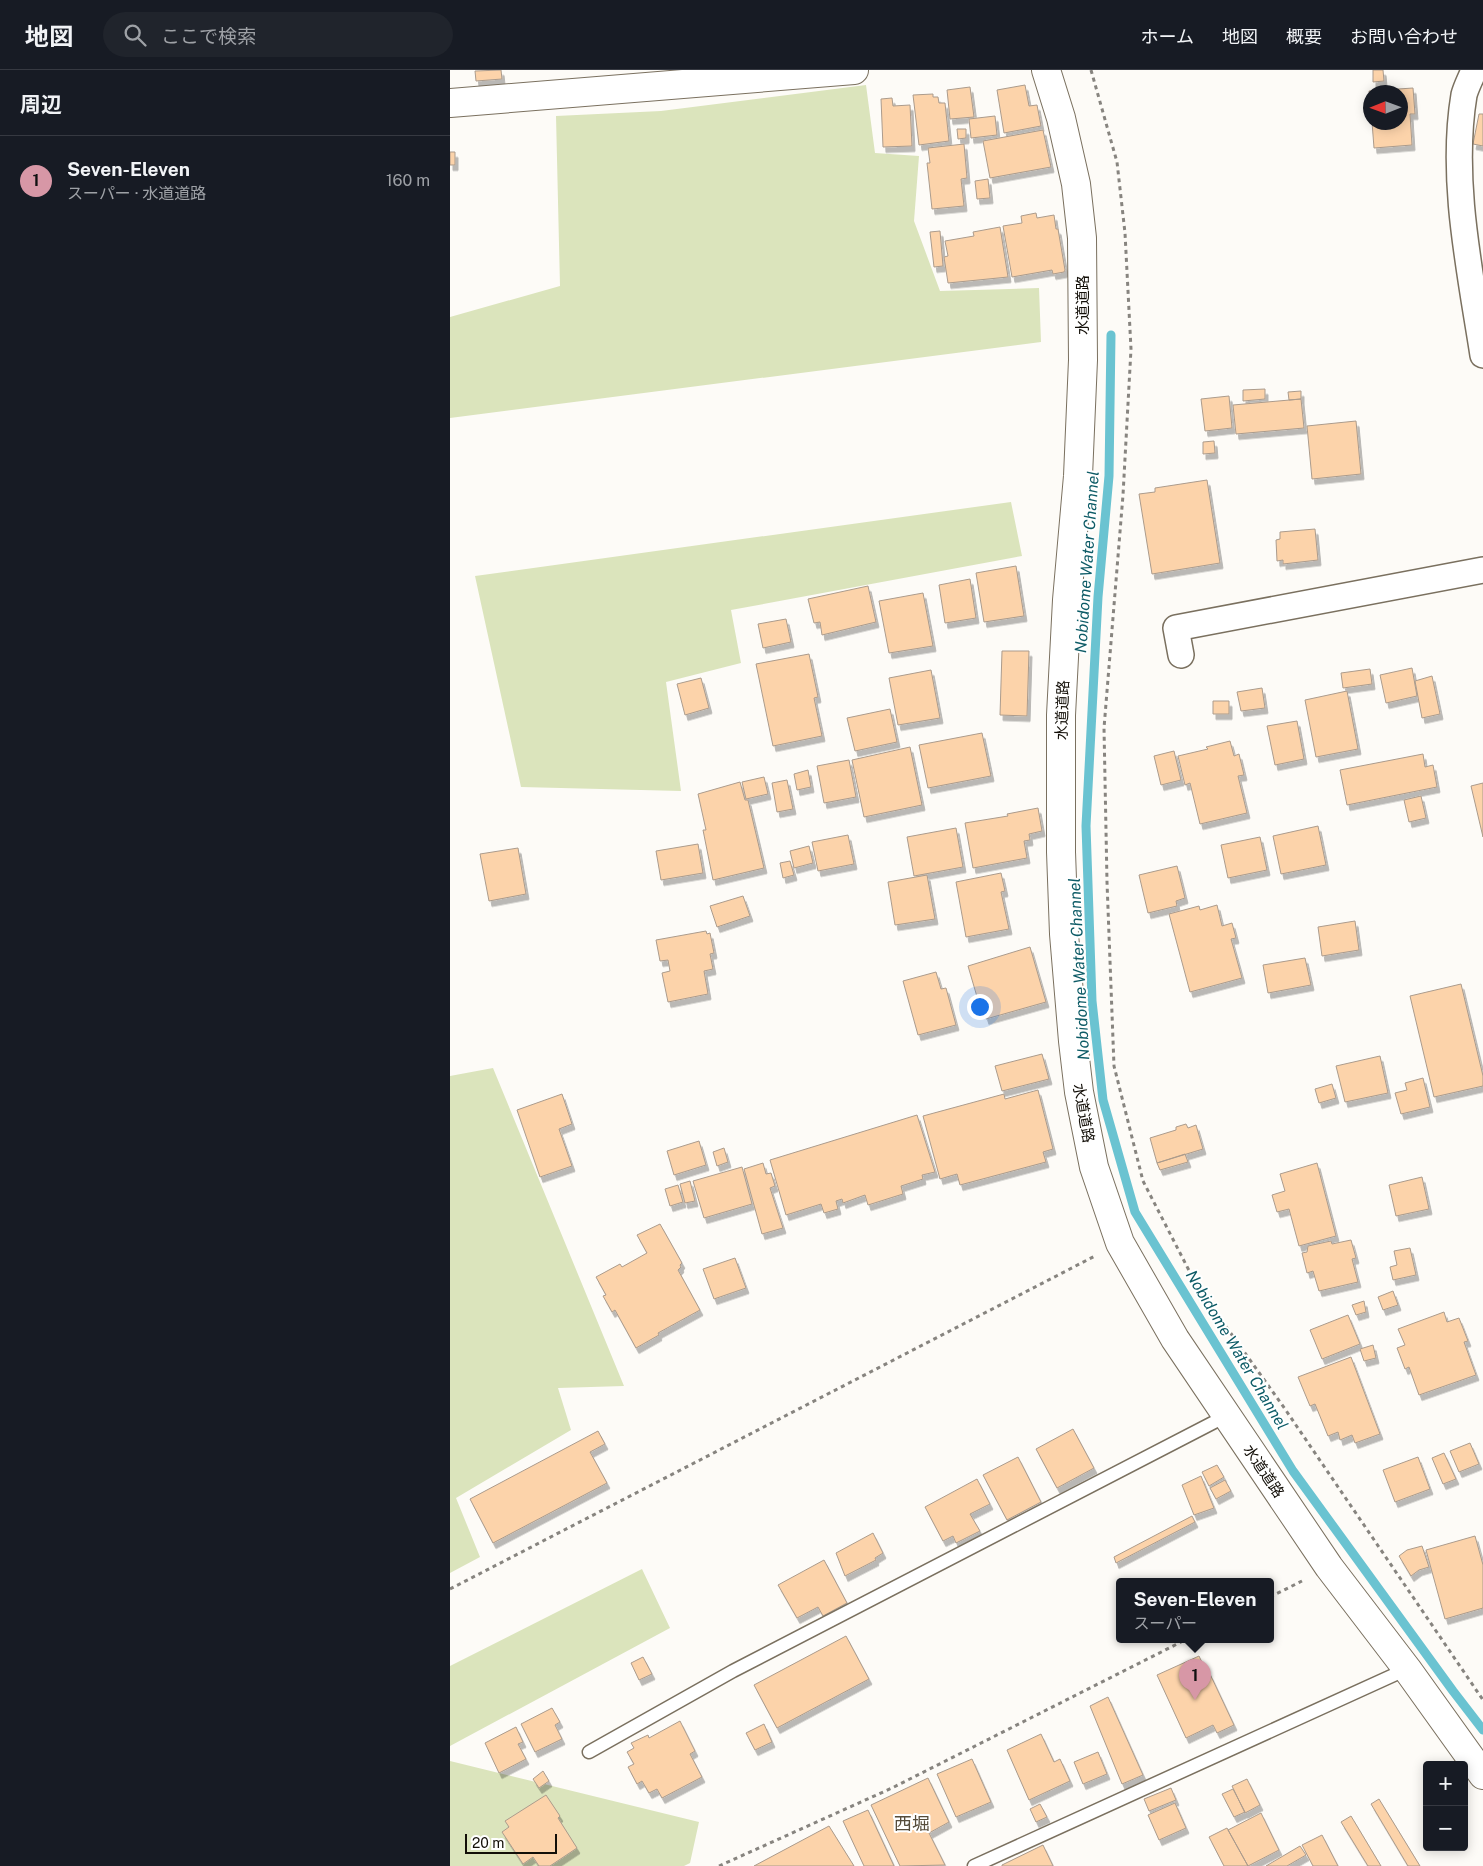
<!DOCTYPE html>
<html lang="ja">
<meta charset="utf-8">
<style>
:root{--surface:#171b24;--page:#20242c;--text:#f1f3f6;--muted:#9ea1a6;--line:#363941;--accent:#d797a6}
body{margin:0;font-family:"Public Sans","Noto Sans JP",sans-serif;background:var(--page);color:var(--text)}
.controls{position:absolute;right:15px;bottom:15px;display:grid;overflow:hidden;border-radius:5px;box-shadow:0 2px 12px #0003}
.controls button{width:45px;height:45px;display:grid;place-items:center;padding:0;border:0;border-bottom:1px solid var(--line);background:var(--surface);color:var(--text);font:25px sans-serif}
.compass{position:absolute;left:913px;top:15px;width:45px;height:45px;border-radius:50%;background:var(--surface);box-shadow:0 2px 12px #0003;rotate:269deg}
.scale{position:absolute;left:15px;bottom:12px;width:92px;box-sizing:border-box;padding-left:5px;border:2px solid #130f08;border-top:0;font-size:14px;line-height:18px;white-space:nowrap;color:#130f08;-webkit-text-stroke:4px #fff;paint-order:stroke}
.you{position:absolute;left:529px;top:936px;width:18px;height:18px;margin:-12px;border:4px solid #fff;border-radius:50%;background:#1a73e8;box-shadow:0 0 0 8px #1a73e833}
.badge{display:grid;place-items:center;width:32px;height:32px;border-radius:50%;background:var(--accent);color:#111;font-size:16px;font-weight:700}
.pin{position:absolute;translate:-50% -41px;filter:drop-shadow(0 1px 2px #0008)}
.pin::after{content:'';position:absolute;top:26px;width:18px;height:15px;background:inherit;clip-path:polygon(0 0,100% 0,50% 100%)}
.popup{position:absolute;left:666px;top:1508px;width:158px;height:65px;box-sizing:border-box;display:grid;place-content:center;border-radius:5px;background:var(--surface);filter:drop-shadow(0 1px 4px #0005);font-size:16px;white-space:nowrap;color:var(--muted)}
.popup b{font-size:19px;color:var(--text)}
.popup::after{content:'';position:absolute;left:50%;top:100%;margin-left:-10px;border:10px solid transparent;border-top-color:var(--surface)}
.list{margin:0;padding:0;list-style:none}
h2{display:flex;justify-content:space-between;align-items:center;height:65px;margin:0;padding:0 20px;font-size:21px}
h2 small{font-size:16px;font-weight:400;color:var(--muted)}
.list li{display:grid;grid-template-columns:32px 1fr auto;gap:15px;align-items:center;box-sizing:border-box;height:90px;padding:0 20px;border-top:1px solid var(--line)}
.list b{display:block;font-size:19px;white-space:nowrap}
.list p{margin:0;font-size:16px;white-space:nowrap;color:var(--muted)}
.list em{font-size:16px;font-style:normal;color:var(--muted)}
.icon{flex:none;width:28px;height:28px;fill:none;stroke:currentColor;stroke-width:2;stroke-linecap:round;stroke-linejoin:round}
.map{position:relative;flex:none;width:1033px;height:1796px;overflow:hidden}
header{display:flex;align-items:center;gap:30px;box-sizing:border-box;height:70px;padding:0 25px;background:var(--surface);border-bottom:1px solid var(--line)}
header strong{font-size:24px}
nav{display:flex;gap:28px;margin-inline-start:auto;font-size:18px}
.search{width:350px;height:45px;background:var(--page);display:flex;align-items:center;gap:12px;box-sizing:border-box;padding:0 18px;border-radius:28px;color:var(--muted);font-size:19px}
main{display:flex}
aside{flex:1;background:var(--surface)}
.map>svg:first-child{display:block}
</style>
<header>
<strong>地図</strong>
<div class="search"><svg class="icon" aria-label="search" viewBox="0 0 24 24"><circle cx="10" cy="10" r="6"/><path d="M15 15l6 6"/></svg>ここで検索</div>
<nav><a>ホーム</a><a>地図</a><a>概要</a><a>お問い合わせ</a></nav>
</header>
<main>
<aside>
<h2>周辺<small></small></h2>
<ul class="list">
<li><span class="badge">1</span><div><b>Seven-Eleven</b><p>スーパー · 水道道路</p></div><em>160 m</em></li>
</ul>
</aside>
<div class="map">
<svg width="1033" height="1796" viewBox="0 0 1033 1796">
<defs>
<filter id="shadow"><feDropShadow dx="3" dy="5.5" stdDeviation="0" flood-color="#0004"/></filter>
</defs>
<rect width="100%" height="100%" fill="#fdfbf7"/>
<path fill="#dbe4bc" d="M416,15L425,83L469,86L464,151L490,221L589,218L591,272L0,348V247L110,216L106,46L211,41Z
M561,432L572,486L281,540L291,593L216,612L231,721L71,717L25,506Z
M43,998L174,1316L108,1318L121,1360L6,1428L30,1487L0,1503V1006Z
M192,1499L220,1558L0,1676V1596Z
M0,1691L249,1752L240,1793L234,1796H0Z"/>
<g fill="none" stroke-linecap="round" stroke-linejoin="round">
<path stroke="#6ac3d1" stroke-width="9" d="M661,265L659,406L648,527L636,756L642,931L653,1030L685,1142L843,1401L1003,1621L1033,1660"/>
</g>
<path fill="#fcd3aa" stroke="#ab9b8c" filter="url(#shadow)" d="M51,0L52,9L26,11L25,1Z
M923,0H933L934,11L923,12Z
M575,15L579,36L587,35L591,56L554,63L547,20Z
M520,17L524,47L500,49L497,20Z
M963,18L965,44H960L962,75L924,78L922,52H951V22H921V39L919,21Z
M483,24V27H488L489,33H495L499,71L469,75L463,25Z
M442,28L443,36L460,35L462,76L433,77L431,29Z
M1029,44H1033V76L1023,74Z
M545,46L547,65L521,68L519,49Z
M507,59H516V68L508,69Z
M593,60L601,97L540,108L533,71Z
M514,74L517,108L511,109L514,136L482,139L477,93H480L478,78Z
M0,82H5V95H0Z
M538,109L540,128L527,129L525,111Z
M586,143L587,148L604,145L606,159H608L615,200L614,202L603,204L602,200L562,207L553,156L572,153L571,146Z
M550,157L558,207L498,213L494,187L498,186L495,171L524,166L523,162Z
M490,161L493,196L484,197L480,162Z
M815,319V329L793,331V320Z
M851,321V329L839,330L838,322Z
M779,326L782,358L755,361L751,329Z
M851,329L854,358L786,364L783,335Z
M906,351L911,404L862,409L857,356Z
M764,371L765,383L753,384V372Z
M757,410L770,493L702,504L689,424L705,422V418Z
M865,459L868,490L833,494V490L827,491L826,470L830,469V462Z
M566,496L574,546L534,552L526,503Z
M520,509L526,548L495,553L489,515Z
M418,516L426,552L372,565L370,552L364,553L358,529Z
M473,523L483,576L439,583L429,531Z
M336,549L341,572L313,578L308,554Z
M552,581H579L577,646L550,645Z
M359,584L368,627L364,628L372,666L323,676L306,594Z
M962,598L967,626L936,633L930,605Z
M920,599L922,614L893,618L891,603Z
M481,600L490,648L448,655L439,608Z
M982,606L990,644L972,648L965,611Z
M251,608L259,638L235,645L227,614Z
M812,618L815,638L791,641L787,622Z
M897,621L908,679L866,687L855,630Z
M763,631H779V644H763Z
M440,639L447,672L405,681L397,648Z
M847,651L854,689L825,695L817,656Z
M532,663L541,706L478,718L469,675Z
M780,671L784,686L789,684L794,705L788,706L797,743L750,754L740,713L735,715L728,686L758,679L756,677Z
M460,677L472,735L414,747L402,690Z
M724,681L731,710L711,715L704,686Z
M973,684L975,697L983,695L987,717L897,735L890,700Z
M399,690L406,727L374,733L367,696Z
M358,700L361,717L347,720L344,704Z
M314,707L318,724L296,729L292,712Z
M337,710L343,739L327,742L322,713Z
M290,712L295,730H298L314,798L263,810L253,760H256L248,724Z
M1033,713V767L1021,716Z
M971,726L976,748L959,752L954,730Z
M588,738L592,761L579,764L580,770L574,771L577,788L523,798L515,753L558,746L557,744Z
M868,756L876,795L831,804L823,766Z
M506,758L513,797L464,806L457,767Z
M398,765L404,794L368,801L362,772Z
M810,767L817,800L778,808L771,775Z
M248,774L253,803L211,810L206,781Z
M359,776L363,793L344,798L340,781Z
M68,778L76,824L39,831L30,784Z
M340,791L344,805L333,808L330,793Z
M727,796L735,828L726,831L727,836L698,843L689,805Z
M551,803L555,821L551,822L559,859L516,867L506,812Z
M477,805L485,849L445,855L438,812Z
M293,826L300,846L267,857L260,836Z
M767,835L772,856L782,853L786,868L781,869L792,908L740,922L719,844L749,836L750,840Z
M905,851L909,880L872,886L868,857Z
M256,861L257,864L260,863L264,883L260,884L263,899L254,901L258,924L218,932L212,903L220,901L218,890L210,891L206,870Z
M580,877L596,932L536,949L532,936L530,937L518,896Z
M855,888L861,915L818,923L813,895Z
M486,902L491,919L496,918L506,955L468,965L453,911Z
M1011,914L1033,1006V1016L984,1027L960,926Z
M592,984L599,1009L552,1021L545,996Z
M930,986L938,1023L895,1032L886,996Z
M973,1008L980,1037L951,1044L945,1023L957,1020L955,1013Z
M882,1014L886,1028L869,1033L865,1019Z
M588,1020L603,1079L593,1082L596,1092L510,1115L507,1104L490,1109L473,1046L554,1024L555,1029Z
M112,1024L122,1054L109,1059L122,1096L90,1107L67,1040Z
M467,1045L485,1102L472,1105L473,1109L451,1116L453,1124L418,1135L415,1125L393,1133L392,1129L386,1131L388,1139L374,1143L371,1134L336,1145L320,1090Z
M736,1054L738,1058L746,1055L753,1079L707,1093L700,1068L726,1060V1057Z
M249,1071L256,1095L224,1105L217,1081Z
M274,1078L278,1092L267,1096L263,1082Z
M735,1084L738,1092L710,1100L707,1093Z
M313,1093L316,1104L321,1103L325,1116L320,1118L333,1158L312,1164L294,1099Z
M867,1093L886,1166L849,1176L839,1139L827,1142L822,1125L835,1121L830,1104Z
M292,1097L302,1134L254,1148L243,1111Z
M972,1107L979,1139L946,1146L939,1115Z
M240,1111L245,1131L235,1133L230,1114Z
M228,1115L233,1132L220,1136L215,1119Z
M210,1154L232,1193L230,1195L231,1197L228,1200L250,1240L208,1263L209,1265L186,1278L165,1240L162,1242L153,1226L156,1225L146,1207L170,1194L172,1197L197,1183L187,1165Z
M901,1170L906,1188L902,1189L908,1212L869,1221L863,1201L857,1203L852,1183L857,1182L858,1176L881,1171L882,1174Z
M960,1178L966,1205L943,1210L940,1197L947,1195L944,1181Z
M285,1188L296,1218L264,1229L253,1199Z
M943,1221L948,1235L933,1240L928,1227Z
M914,1231L916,1242L906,1245L902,1235Z
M994,1242L997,1252L1009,1248L1018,1271L1014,1272L1026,1305L969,1325L959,1297L955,1299L947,1278L955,1275L948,1259Z
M898,1245L910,1274L872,1289L860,1260Z
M923,1275L926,1288L914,1291L910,1279Z
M901,1287L930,1364L905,1373L902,1365L890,1370L888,1362L878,1366L865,1334L860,1336L848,1307Z
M623,1359L644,1398L607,1418L586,1379Z
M148,1361L155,1374L140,1382L157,1413L43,1473L20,1429Z
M1020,1373L1029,1394L1009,1402L1000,1381Z
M994,1383L1006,1409L993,1414L982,1388Z
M568,1387L591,1432L557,1450L533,1405Z
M968,1387L980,1419L945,1432L933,1400Z
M767,1395L774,1407L759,1416L752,1402Z
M751,1406L764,1438L744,1445L732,1415Z
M527,1409L540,1434L520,1444L530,1461L506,1473L503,1466L493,1471L475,1437Z
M775,1410L781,1421L766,1429L760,1418Z
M742,1446L745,1452L666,1493L664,1487Z
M423,1463L433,1483L425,1488L426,1490L395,1506L386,1483Z
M1025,1466L1033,1495V1538L995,1549L976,1480Z
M972,1476L979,1497L969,1500L961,1506L949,1486L957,1480Z
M374,1490L397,1533L373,1546L368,1537L347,1548L328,1515Z
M396,1566L419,1609L327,1658L304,1615Z
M749,1586L758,1605L760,1604L784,1655L767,1663L763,1655L736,1668L707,1605Z
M193,1587L202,1604L189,1610L181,1593Z
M658,1627L693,1705L672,1714L640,1636Z
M102,1638L110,1652L105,1655L112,1669L85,1682L71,1654Z
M230,1651L245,1681L240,1684L252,1707L212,1728L207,1719L199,1723L192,1711L187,1714L178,1697L184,1694L177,1682L184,1678L181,1673L198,1665L199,1668Z
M314,1654L322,1672L305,1680L296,1663Z
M66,1657L73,1672L68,1674L76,1689L49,1703L35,1673Z
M591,1664L604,1692L610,1689L620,1711L579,1730L557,1680Z
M648,1682L657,1704L633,1714L624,1692Z
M522,1689L541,1732L506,1747L487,1704Z
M93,1701L99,1711L89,1718L83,1709Z
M478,1708L499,1752L479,1763L495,1795L450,1796L421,1735Z
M797,1709L810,1735L795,1743L782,1716Z
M721,1718L726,1730L699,1741L694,1729Z
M783,1719L795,1742L784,1747L772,1724Z
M96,1725L110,1746L108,1748L127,1778L100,1796H89L83,1787L73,1794L52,1762L59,1757L55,1751Z
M929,1729L970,1796H958L921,1734Z
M725,1733L736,1758L709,1770L698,1745Z
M590,1734L597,1747L586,1752L580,1739Z
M418,1740L444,1796H414L393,1751Z
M811,1743L829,1780L798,1796L778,1760Z
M901,1746L931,1796H918L891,1752Z
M379,1756L404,1796H304Z
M777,1758L798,1796H774L759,1767Z
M872,1765L888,1796H863L852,1775Z
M593,1775L603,1796H552V1795Z
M850,1776L856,1785L837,1796H816Z"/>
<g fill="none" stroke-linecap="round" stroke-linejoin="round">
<defs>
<path id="service" d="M139,1682L283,1601L776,1346
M524,1796L957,1599"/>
<path id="minor" d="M1024,0C1021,8 1016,17 1014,25C1000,109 1020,201 1033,285
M731,585L726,558L1033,500"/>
<path id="tertiary" d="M596,0L611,48L626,114L632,168L633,290L628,406L617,530L611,645V782L614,864L623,971L629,1022L644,1097L670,1173L725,1269L879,1497L957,1599L1033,1705
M0,33L404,0"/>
</defs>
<use href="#service" stroke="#7a705f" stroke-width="15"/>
<use href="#minor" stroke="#7a705f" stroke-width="28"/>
<use href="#tertiary" stroke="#7a705f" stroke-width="30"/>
<path stroke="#87847f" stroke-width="3" stroke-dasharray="4 4" stroke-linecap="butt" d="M641,0L667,92L675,163L681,279L673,425L654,658L657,812L664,996L693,1111L747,1216L835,1339L1033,1630
M0,1519L645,1186
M820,1527L852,1511
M269,1796L442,1718L737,1569"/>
<use href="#service" stroke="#fff" stroke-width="12"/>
<use href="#minor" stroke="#fff" stroke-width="25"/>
<use href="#tertiary" stroke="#fff" stroke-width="28"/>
</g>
<g text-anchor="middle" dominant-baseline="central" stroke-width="4" stroke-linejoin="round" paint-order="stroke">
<g font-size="15" fill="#130f08" stroke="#fff">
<text transform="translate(632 235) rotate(-90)">水道道路</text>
<text transform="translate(612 640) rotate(-88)">水道道路</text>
<text transform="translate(634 1043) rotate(80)">水道道路</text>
<text transform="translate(814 1401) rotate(56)">水道道路</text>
</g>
<g font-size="16" font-style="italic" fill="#0d5b66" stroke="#fff">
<text transform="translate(637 492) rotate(-86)">Nobidome Water Channel</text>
<text transform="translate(629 899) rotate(-93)">Nobidome Water Channel</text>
<text transform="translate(787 1280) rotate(59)">Nobidome Water Channel</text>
</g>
<g font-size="18" fill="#564c3b" stroke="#fff">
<text x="462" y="1753">西堀</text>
</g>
</g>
</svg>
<div class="controls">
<button>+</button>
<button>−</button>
</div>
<svg class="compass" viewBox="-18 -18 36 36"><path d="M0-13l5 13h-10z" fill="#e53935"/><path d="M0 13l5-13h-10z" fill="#9ea1a6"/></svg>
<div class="scale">20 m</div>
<div class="you"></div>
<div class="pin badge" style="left:745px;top:1630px">1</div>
<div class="popup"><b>Seven-Eleven</b>スーパー</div>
</div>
</main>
